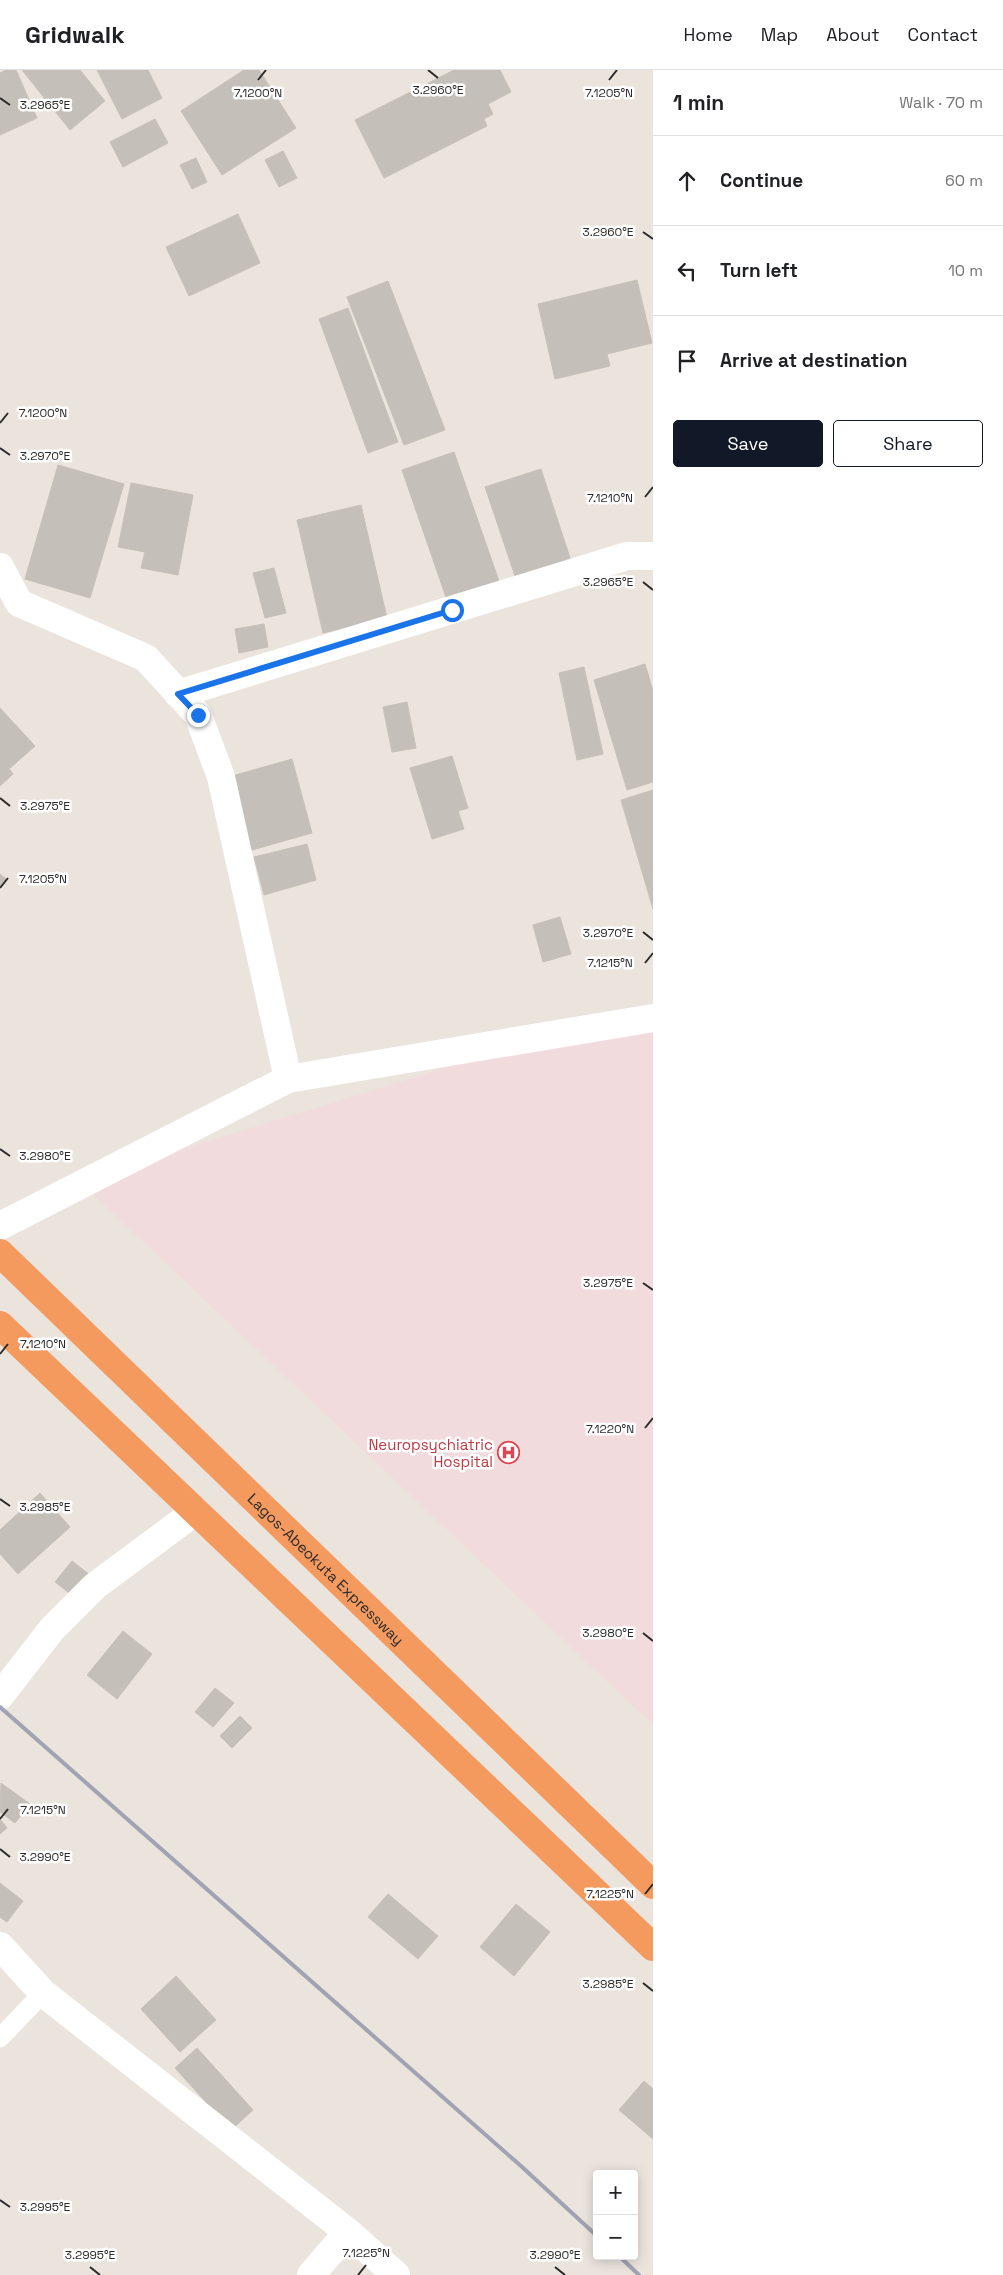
<!DOCTYPE html>
<meta charset="utf-8">
<style>
:root{--surface:#fff;--page:#f6f6f6;--text:#202124;--muted:#757577;--line:#e0e0e0;--accent:#111827}
body{margin:0;font-family:"Space Grotesk",sans-serif;background:var(--page);color:var(--text)}
.controls{position:absolute;right:15px;bottom:15px;display:grid;overflow:hidden;border-radius:5px;box-shadow:0 2px 12px #0003}
.controls button{width:45px;height:45px;display:grid;place-items:center;padding:0;border:0;border-bottom:1px solid var(--line);background:var(--surface);color:var(--text);font:25px sans-serif}
.stop{position:absolute;width:15px;height:15px;margin:-11px;border:4px solid #1a73e8;border-radius:50%;background:#fff}
.stop.end{background:#1a73e8;border-color:#fff;box-shadow:0 1px 5px #0008}
.list{margin:0;padding:0;list-style:none}
h2{display:flex;justify-content:space-between;align-items:center;height:65px;margin:0;padding:0 20px;font-size:21px}
h2 small{font-size:16px;font-weight:400;color:var(--muted)}
.list li{display:grid;grid-template-columns:32px 1fr auto;gap:15px;align-items:center;box-sizing:border-box;height:90px;padding:0 20px;border-top:1px solid var(--line)}
.list b{display:block;font-size:19px;white-space:nowrap}
.list em{font-size:16px;font-style:normal;color:var(--muted)}
.actions{display:flex;gap:10px;padding:15px 20px}
.actions a{flex:1;padding:11px 0;border:1px solid var(--accent);border-radius:5px;text-align:center;font-size:18px;color:var(--accent)}
.actions .main{background:var(--accent);color:#fff}
.icon{flex:none;width:28px;height:28px;fill:none;stroke:currentColor;stroke-width:2;stroke-linecap:round;stroke-linejoin:round}
.map{position:relative;flex:none;width:653px;height:2205px;overflow:hidden}
header{display:flex;align-items:center;gap:30px;box-sizing:border-box;height:70px;padding:0 25px;background:var(--surface);border-bottom:1px solid var(--line)}
header strong{font-size:24px}
nav{display:flex;gap:28px;margin-inline-start:auto;font-size:18px}
main{display:flex}
aside{flex:1;background:var(--surface)}
.map>svg:first-child{display:block}
</style>
<header>
<strong>Gridwalk</strong>
<nav><a>Home</a><a>Map</a><a>About</a><a>Contact</a></nav>
</header>
<main>
<div class="map">
<svg width="653" height="2205" viewBox="0 0 653 2205">
<rect width="100%" height="100%" fill="#ebe4dd"/>
<path fill="#f1dbdc" d="M653,934V1655L79,1111Z"/>
<path fill="#c4bfb8" stroke="#c6c0b7" d="M6,0H16L37,48L0,65V3Z
M22,0H80L105,31L70,60Z
M97,0H148L162,28L122,49Z
M244,0H259L296,58L222,105L181,41Z
M454,0H500L511,22L488,34L493,44L484,49L487,56L384,108L355,50Z
M155,49L168,73L123,97L110,72Z
M283,81L297,108L279,117L265,90Z
M196,88L207,112L192,119L180,95Z
M238,144L260,193L189,226L166,177Z
M637,210L652,273L607,284L610,296L555,309L538,234Z
M388,211L445,360L404,375L347,227Z
M348,238L398,372L368,383L319,249Z
M454,382L500,514L448,533L402,400Z
M58,395L124,414L90,528L25,509Z
M541,399L571,491L516,509L485,417Z
M131,413L193,425L178,505L141,498L145,482L118,477Z
M361,435L387,548L323,563L297,450Z
M274,498L286,543L265,548L253,503Z
M264,554L268,577L239,583L235,559Z
M645,594L653,621V712L627,720L594,610Z
M584,597L603,684L577,690L559,603Z
M407,632L416,678L392,682L383,637Z
M0,638L35,676L9,699L13,704L0,716Z
M452,686L468,738L458,741L464,759L432,769L410,698Z
M292,689L312,763L245,782L225,708Z
M653,720V839L621,730Z
M307,774L316,810L264,825L254,787Z
M0,804L6,809L0,816Z
M560,847L571,884L543,892L533,855Z
M40,1423L70,1457L18,1504L0,1484V1460Z
M72,1491L90,1505L73,1526L55,1512Z
M123,1561L152,1584L117,1629L87,1605Z
M215,1618L234,1633L213,1657L195,1642Z
M240,1646L252,1658L232,1678L220,1666Z
M1,1713L30,1734L15,1753L0,1742Z
M0,1749L7,1758L0,1764Z
M0,1813L23,1831L7,1852L0,1847Z
M388,1824L438,1866L418,1889L368,1847Z
M516,1834L550,1862L514,1906L480,1877Z
M176,1906L216,1950L180,1982L141,1939Z
M197,1978L253,2040L231,2060L175,1998Z
M644,2011L653,2019V2069L619,2040Z"/>
<g fill="none" stroke-linecap="round" stroke-linejoin="round">
<path stroke="#fff" stroke-width="19" d="M0,1968L43,1923"/>
<path stroke="#fff" stroke-width="28" d="M0,497L19,533L146,588L198,645L221,707L288,1009
M178,624L627,486H653
M0,1156L288,1009L653,948
M0,1626L52,1559L95,1516L196,1441
M0,1876L43,1923L348,2162L396,2205
M311,2205L348,2162"/>
<g stroke="#f49a5f" stroke-width="28">
<path id="s1" d="M0,1183L653,1815"/>
<path d="M0,1255L653,1877"/>
</g>
<path stroke="#a0a3b3" stroke-width="4" d="M0,1637L521,2096L597,2166
M619,2186L639,2205"/>
</g>
<g fill="none" stroke-linecap="round" stroke-linejoin="round">
<path stroke="#1a73e8" stroke-width="6" d="M198,645L178,624L452,540"/>
</g>
<path fill="none" stroke="#2a2a2a" stroke-width="2" d="M428,0L438,8M258,10L266,0M609,10L617,0M0,28L10,35M643,162L653,169M0,353L8,343M0,378L10,385M645,427L653,417M643,512L653,520M0,728L10,736M0,818L8,808M643,862L653,870M645,893L653,883M0,1079L10,1086M643,1213L653,1220M0,1284L8,1274M645,1358L653,1348M0,1429L10,1436M643,1563L653,1571M0,1749L8,1739M0,1779L10,1787M645,1824L653,1814M643,1913L653,1921M0,2130L10,2137M90,2197L100,2205M555,2197L565,2205M358,2205L366,2195"/>
<defs>
<symbol id="hospital-ring" viewBox="-11 -11 22 22"><circle r="9.5" fill="#fff" stroke="#e0444e" stroke-width="1.5"/><path d="M-5-5h3v3.5h4V-5h3V5h-3V1.5h-4V5h-3Z" fill="#e0444e"/></symbol>
</defs>
<g fill-rule="evenodd">
<use href="#hospital-ring" x="496" y="1370" width="25" height="25"/>
</g>
<g text-anchor="middle" dominant-baseline="central" stroke-width="5" stroke-linejoin="round" paint-order="stroke">
<g font-size="15" fill="#be3a42" stroke="#fff" text-anchor="end">
<text x="493" y="1374">Neuropsychiatric<tspan x="493" dy="17">Hospital</tspan></text>
</g>
<g font-size="15" fill="#2a2a2a" stroke="#fff">
<text stroke="none"><textPath href="#s1" startOffset="454">Lagos-Abeokuta Expressway</textPath></text>
</g>
</g>
<g font-size="12" text-anchor="middle" fill="#2a2a2a" stroke="#fff" stroke-width="5" stroke-linejoin="round" paint-order="stroke">
<text x="438" y="24">3.2960°E</text>
<text x="258" y="27">7.1200°N</text>
<text x="609" y="27">7.1205°N</text>
<text x="45" y="39">3.2965°E</text>
<text x="608" y="166">3.2960°E</text>
<text x="43" y="347">7.1200°N</text>
<text x="45" y="390">3.2970°E</text>
<text x="610" y="432">7.1210°N</text>
<text x="608" y="516">3.2965°E</text>
<text x="45" y="740">3.2975°E</text>
<text x="43" y="813">7.1205°N</text>
<text x="608" y="867">3.2970°E</text>
<text x="610" y="897">7.1215°N</text>
<text x="45" y="1090">3.2980°E</text>
<text x="608" y="1217">3.2975°E</text>
<text x="43" y="1278">7.1210°N</text>
<text x="610" y="1363">7.1220°N</text>
<text x="45" y="1441">3.2985°E</text>
<text x="608" y="1567">3.2980°E</text>
<text x="43" y="1744">7.1215°N</text>
<text x="45" y="1791">3.2990°E</text>
<text x="610" y="1828">7.1225°N</text>
<text x="608" y="1918">3.2985°E</text>
<text x="45" y="2141">3.2995°E</text>
<text x="366" y="2187">7.1225°N</text>
<text x="90" y="2189">3.2995°E</text>
<text x="555" y="2189">3.2990°E</text>
</g>
</svg>
<div class="controls">
<button>+</button>
<button>−</button>
</div>
<div class="stop" style="left:452px;top:540px"></div>
<div class="stop end" style="left:198px;top:645px"></div>
</div>
<aside>
<h2>1 min<small>Walk · 70 m</small></h2>
<ul class="list">
<li><svg class="icon" aria-label="ahead" viewBox="0 0 24 24"><path d="M12 20V5M6 11l6-6 6 6"/></svg><div><b>Continue</b></div><em>60 m</em></li>
<li><svg class="icon" aria-label="left" viewBox="0 0 24 24"><path d="M17 20v-9H6M10 6l-5 5 5 5"/></svg><div><b>Turn left</b></div><em>10 m</em></li>
<li><svg class="icon" aria-label="arrive" viewBox="0 0 24 24"><path d="M6 21V4h12l-3 4 3 4H6"/></svg><div><b>Arrive at destination</b></div></li>
</ul>
<div class="actions"><a class="main">Save</a><a>Share</a></div>
</aside>
</main>
